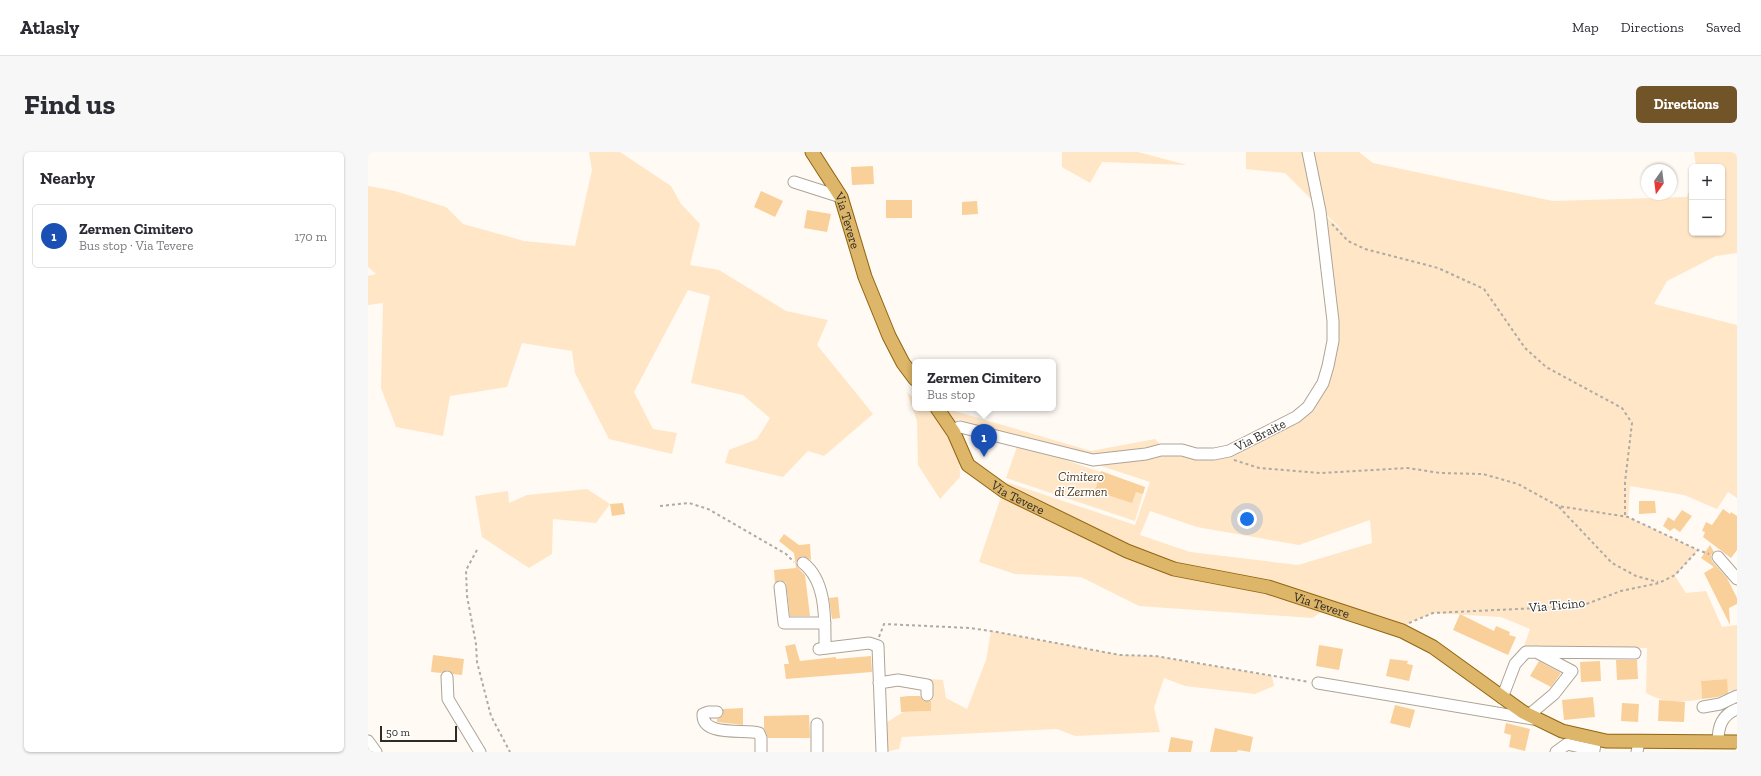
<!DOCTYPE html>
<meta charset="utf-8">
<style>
:root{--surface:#fff;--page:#f7f7f7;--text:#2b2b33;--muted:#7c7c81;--line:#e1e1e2;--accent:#725429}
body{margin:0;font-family:"Zilla Slab",serif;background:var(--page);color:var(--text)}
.controls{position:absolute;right:12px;top:12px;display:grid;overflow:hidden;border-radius:6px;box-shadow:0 1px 3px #0004}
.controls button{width:36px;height:36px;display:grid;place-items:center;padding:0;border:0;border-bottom:1px solid var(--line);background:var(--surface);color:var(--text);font:20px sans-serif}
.compass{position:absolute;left:1273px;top:12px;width:36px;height:36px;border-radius:50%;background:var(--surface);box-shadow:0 1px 3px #0004;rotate:194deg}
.scale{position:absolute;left:12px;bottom:10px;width:77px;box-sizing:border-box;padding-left:4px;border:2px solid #2e2a24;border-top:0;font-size:11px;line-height:14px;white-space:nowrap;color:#2e2a24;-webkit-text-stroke:3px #fff;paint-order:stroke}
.you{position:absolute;left:879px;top:367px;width:14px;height:14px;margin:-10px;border:3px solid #fff;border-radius:50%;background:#1a73e8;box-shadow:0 0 0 6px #1a73e833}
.badge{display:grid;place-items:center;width:26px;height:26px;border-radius:50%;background:var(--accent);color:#fff;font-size:13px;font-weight:700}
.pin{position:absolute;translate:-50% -33px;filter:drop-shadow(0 1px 2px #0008)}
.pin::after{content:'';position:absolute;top:21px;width:14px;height:12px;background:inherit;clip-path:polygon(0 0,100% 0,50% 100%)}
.popup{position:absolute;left:544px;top:207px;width:144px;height:52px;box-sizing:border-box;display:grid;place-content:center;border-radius:6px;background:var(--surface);filter:drop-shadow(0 1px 3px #0005);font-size:13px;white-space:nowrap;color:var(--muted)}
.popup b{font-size:15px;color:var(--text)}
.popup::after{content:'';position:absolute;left:50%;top:100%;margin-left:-8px;border:8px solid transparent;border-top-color:var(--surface)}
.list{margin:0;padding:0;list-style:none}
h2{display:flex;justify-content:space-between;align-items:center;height:52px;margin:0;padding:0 16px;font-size:17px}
h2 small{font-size:13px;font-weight:400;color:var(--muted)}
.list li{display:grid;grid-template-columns:26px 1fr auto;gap:12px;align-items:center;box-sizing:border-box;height:64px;margin:0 8px 8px;padding:0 8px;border:1px solid var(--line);border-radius:6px}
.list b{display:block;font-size:15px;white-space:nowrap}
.list p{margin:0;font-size:13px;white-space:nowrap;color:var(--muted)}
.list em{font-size:13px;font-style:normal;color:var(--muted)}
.map{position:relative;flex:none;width:1369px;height:600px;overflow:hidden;border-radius:6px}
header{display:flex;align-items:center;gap:24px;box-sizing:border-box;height:56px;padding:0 20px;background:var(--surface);border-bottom:1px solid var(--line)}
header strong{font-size:19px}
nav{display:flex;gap:22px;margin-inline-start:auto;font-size:14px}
.intro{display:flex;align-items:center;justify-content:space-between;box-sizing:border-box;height:96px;padding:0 24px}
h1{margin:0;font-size:28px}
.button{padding:10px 18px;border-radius:6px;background:var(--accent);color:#fff;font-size:14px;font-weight:700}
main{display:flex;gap:24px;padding:0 24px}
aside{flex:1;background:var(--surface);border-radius:6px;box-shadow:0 1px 3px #0004}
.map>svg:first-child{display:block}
</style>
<header>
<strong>Atlasly</strong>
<nav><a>Map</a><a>Directions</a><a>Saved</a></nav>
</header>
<div class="intro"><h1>Find us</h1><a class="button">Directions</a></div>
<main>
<aside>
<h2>Nearby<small></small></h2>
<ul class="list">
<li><span class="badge" style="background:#1a4fb4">1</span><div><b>Zermen Cimitero</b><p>Bus stop · Via Tevere</p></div><em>170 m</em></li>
</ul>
</aside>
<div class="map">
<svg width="1369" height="600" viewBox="0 0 1369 600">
<rect width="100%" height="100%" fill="#fffaf4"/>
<path fill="#ffe6c7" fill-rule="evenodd" d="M221,0H252L303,34L313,52L332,72L322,113L351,118L418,159L460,168L449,193L505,262L456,304L440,299L415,325L357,311L361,298L389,287L402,266L375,243L323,231L342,144L320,138L266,240L285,277L309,281L304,302L241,287L207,221L204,199L154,191L139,235L82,244L75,284L28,275L13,236L15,151L0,153V124L8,122L0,115V34L27,39L78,55L95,72L156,89L207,94L224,18Z
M694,0H770L819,13L734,10L722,31L694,15Z
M878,0H991L1005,11L1185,49L1319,45L1324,30V81H1354V15H1328L1326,0H1369V101L1348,104L1299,129L1286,152L1369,173V346L1360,340L1349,357L1316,343L1262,334L1260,365L1330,398L1307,424L1318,441L1338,439L1354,475L1369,473V537L1359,540V527L1333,529L1334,547C1311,551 1298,552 1278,541L1279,496L1155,497L1162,477L1133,465L1065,461L1042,470L1034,479L962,455L944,466L771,454L713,425L647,422L611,410L638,330L767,373L782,330L590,267L592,325L572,347L550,313L549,269L539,240L547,247V256H558L567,263L583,258L723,299L787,287L798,298L846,302L904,276L948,244L965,189L952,59L978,82L917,21L878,17ZM782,359L829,375L931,393L1002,368L1004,391L930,413L822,400L772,383Z
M650,292L777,335L767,369L638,326Z
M219,337L242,352L228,371L185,367L184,402L161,416L114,385L107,344L140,339L141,351L159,343Z
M623,479L752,503L787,504L904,524L906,534L887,542L817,534L796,526L786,556L792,580L707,584L689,577L534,585L531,597L516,600L513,574L535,560L563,559V544L559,533L562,527L575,528L578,546L599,557L618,508Z"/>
<path fill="#f9d09a" d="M505,14L506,32L484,33L483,15Z
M393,39L415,49L407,65L386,55Z
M518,48H544V66H518Z
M609,49L610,62L594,63V50Z
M439,58L463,62L459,80L436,76Z
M733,319L777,335L775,342L768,340L764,351L727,339Z
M1271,349H1287L1288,361L1271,362Z
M255,351L257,362L244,364L242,352Z
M1355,357L1362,362L1363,360L1369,364V398L1363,406L1335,385L1337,380L1334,379L1338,370L1344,373Z
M1314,358L1324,364L1312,380L1306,376L1302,379L1295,374L1300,365L1306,369Z
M416,382L431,393L442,392L443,408L434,404L428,410L430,416L437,423L442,464H422L418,431L412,428L407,431L406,418L428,416L426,401L411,389Z
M1342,393L1346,400L1343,403L1344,409L1359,426L1369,446V452L1361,456L1362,473L1336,421L1346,415L1333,406Z
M470,445L472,466L464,467L461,446Z
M1092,462L1126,479L1128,474L1142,480L1141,483L1148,485L1140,503L1085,478Z
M427,492L432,509L468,505V507L503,504L504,520L418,527L416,512H421L417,494Z
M951,493L975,497L971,518L948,514Z
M65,503L96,507L94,523L85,522L79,518L73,521L63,520Z
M1022,507L1040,509L1039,512L1045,513L1041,529L1018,524Z
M1248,508H1269L1270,527L1249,528Z
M1171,509L1193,521L1183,535L1162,524Z
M1232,509L1233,529L1213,530L1212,510Z
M1359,527L1360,541L1350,545L1334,547L1333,529Z
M540,544H552L556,549H563V559L533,560L532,545Z
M1225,545L1227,565L1196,568L1194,548Z
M1291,548L1317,550L1316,570L1290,569Z
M1254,551L1271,552L1270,570L1253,569Z
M1027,553L1047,558L1042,576L1022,571Z
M375,556V573L349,570V567L355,563V557Z
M441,563L442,586H400L396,576V564Z
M1138,571L1162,577L1157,599L1141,595L1143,583L1136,581Z
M847,576L885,585L882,600L870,598L869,600H842Z
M803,585L825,589L823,600H800Z"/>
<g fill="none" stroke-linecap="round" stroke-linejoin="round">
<defs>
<path id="minor" d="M426,30L473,45
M584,278L592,275L725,308L778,302L793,298H814L828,302H846L861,299L928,265L940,255L955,231L960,214L965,189V169L952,59L940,0
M1350,405L1369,427
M435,411C459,429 457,469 457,496
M412,435L416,471H457
M451,497L501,491L510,494L514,600
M79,525L80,547L112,600
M511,531L530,528L559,533V543
M950,531L1165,567
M1134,546L1147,512L1158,500L1267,501
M1335,555L1352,552L1369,544
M349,560H340L335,562C334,585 375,577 391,581L393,586V600
M1161,563L1186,542L1204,519L1168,500
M449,572V600
M0,589L8,600
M1350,590C1350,574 1354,563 1369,557
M1188,600L1199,592L1226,598L1228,587
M1269,600L1271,590"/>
<g id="major">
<path id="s1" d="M444,0L473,45L497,125L521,184L535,211L547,227"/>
<path id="s2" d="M569,256L586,281L600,313L636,339L759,399L806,417L900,435L1034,479L1065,495L1155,560L1194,579L1238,589L1369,590"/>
</g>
</defs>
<use href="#minor" stroke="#aea496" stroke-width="13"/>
<use href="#major" stroke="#916510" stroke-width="15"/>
<path stroke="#aeaaa4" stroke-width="2" stroke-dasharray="3 3" stroke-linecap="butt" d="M964,72L980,89L997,97L1070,116L1116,137L1157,196L1178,215L1254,256L1264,271L1257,330V365
M866,308L891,316L953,321L1040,316L1072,321L1115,322L1150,332L1190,354L1260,365L1330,398
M292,354L321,351L340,357L418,402L426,410
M1191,355L1244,411L1268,424L1290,430
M109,398L98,418L99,444L108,492L109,510L123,564L142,600
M1041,471L1065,461L1213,454L1253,439L1291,431L1307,423L1330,398L1341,402
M511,485L516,472L602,476L629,480L752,503L787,504L941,530"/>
<use href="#minor" stroke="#fff" stroke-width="11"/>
<use href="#major" stroke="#ddb669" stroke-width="13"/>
</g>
<g text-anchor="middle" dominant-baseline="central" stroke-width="3" stroke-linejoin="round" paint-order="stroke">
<g font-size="13" fill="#2e2a24" stroke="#fff">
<text stroke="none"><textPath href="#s1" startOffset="78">Via Tevere</textPath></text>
<text transform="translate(892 283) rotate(-27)">Via Braite</text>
<text stroke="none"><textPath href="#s2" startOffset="125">Via Tevere</textPath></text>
<text stroke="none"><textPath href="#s2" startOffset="449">Via Tevere</textPath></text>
<text transform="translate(1189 453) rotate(-5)">Via Ticino</text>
</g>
<g font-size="13" font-style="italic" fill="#503b1d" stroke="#fff">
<text x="713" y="324">Cimitero<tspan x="713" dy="15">di Zermen</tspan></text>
</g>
</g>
</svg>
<div class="controls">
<button>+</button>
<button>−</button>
</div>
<svg class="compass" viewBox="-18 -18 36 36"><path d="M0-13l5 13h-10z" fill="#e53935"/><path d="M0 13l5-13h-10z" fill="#7c7c81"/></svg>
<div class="scale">50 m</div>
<div class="you"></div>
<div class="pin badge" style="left:616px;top:305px;background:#1a4fb4">1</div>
<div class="popup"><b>Zermen Cimitero</b>Bus stop</div>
</div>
</main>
